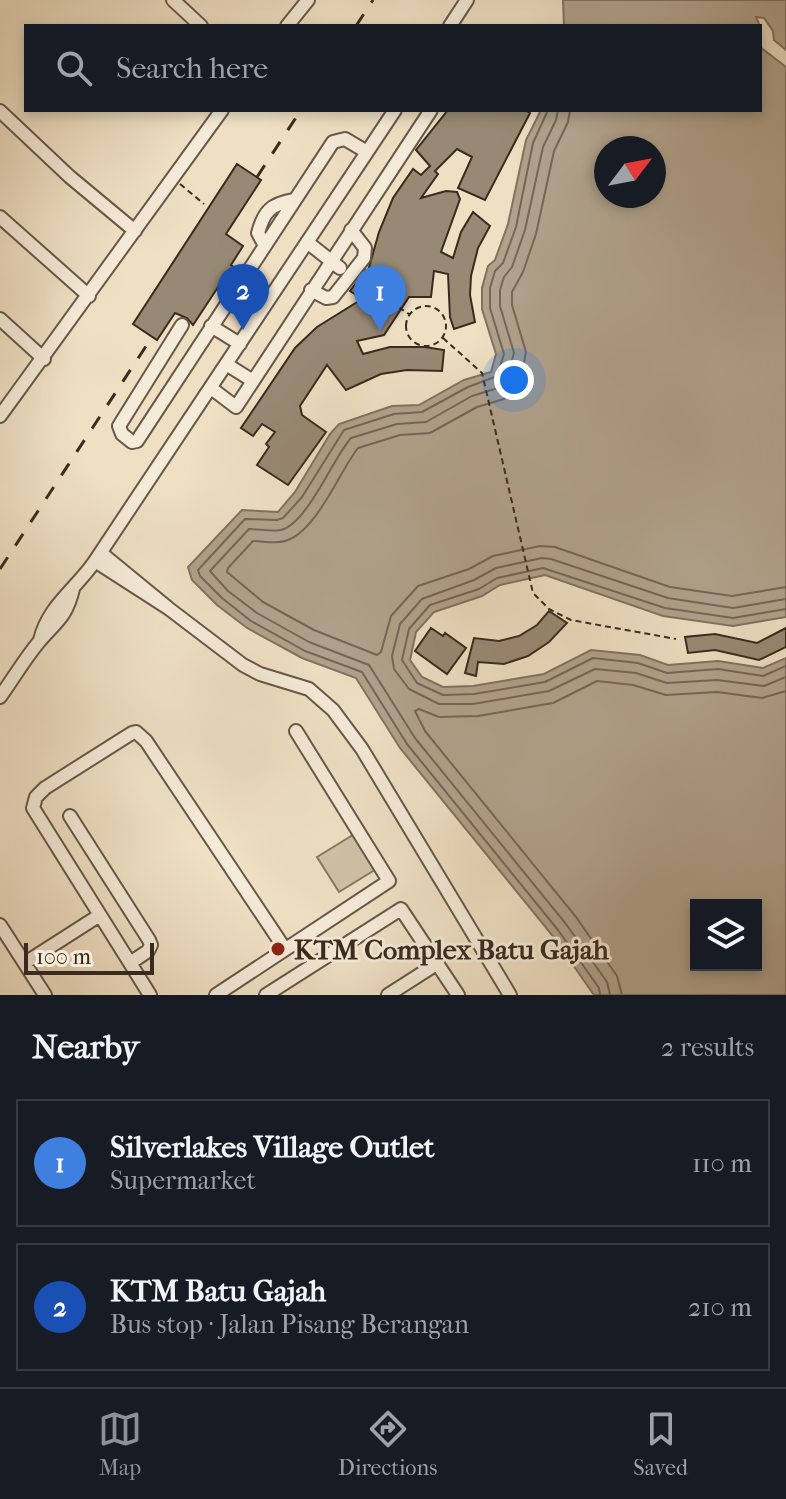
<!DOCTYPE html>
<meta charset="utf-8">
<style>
:root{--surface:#171b24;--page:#20242c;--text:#f1f3f6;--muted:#9ea1a6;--line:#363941;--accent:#8c9099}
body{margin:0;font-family:"IM FELL French Canon",serif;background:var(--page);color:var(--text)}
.controls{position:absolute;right:24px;bottom:24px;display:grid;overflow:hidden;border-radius:0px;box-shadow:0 4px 12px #0003}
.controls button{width:72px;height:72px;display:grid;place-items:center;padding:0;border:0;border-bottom:2px solid var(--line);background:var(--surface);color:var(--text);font:40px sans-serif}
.compass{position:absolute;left:594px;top:136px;width:72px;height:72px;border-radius:50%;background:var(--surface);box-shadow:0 4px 12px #0003;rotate:58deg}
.scale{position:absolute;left:24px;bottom:20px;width:130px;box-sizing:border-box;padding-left:8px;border:4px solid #3a2b1e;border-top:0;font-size:22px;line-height:28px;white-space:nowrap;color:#3a2b1e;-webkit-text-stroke:6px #f5ebd9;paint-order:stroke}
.you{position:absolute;left:514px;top:380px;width:28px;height:28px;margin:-20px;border:6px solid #fff;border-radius:50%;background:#1a73e8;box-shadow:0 0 0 12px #1a73e833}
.badge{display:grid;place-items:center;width:52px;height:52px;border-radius:50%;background:var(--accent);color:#fff;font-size:26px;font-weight:700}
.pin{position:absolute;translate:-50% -66px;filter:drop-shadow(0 2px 4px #0008)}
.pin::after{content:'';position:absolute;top:42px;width:28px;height:24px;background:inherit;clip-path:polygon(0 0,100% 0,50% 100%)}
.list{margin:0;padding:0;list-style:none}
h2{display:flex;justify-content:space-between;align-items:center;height:104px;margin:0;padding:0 32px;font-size:34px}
h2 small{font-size:26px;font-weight:400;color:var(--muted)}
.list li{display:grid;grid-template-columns:52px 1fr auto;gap:24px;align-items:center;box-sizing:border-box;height:128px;margin:0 16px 16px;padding:0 16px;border:2px solid var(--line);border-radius:0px}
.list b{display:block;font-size:30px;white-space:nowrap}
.list p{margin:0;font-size:26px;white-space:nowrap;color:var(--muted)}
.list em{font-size:26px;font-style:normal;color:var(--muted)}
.icon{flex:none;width:44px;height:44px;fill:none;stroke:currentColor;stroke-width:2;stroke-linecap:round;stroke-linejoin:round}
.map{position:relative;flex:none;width:786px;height:995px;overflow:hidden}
.search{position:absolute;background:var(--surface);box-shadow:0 4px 12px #0003;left:24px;right:24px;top:24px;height:88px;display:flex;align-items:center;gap:20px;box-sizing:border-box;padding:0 28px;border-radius:0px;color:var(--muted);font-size:30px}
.sheet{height:392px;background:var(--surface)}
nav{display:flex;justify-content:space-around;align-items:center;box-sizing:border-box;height:112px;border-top:2px solid var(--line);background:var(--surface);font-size:22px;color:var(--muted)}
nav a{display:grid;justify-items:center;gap:4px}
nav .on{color:var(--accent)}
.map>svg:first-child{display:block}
</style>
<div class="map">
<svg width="786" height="995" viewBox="0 0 786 995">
<rect width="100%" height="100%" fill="#efe0c4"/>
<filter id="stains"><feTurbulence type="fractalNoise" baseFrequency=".0025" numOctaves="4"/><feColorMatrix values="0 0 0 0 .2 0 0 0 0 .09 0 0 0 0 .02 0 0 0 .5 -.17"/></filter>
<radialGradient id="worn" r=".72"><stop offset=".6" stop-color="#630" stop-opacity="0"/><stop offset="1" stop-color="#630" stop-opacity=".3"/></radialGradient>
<path fill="#d0c1a8" stroke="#857663" stroke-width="2" d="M356,833L378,868L339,892L317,857Z"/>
<path fill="#b1a28c" stroke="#817260" stroke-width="2" fill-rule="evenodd" d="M563,0H786V50L774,40L773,31L764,18L756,17L760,26H564Z
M760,47L786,67V617L733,626L663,616L545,575L500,585L482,596L434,612L416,632L410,660L422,677L443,687L473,686L544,674L591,650L640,655L668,665L718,661L763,668L786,658V995H594L552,935L400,748L356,678L302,658L247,628L217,605L192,580L188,567L242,510L278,512L295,492L330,434L339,424L392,406L419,405L464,380L491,372L496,354L482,309V288L488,266L495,260L508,224L526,140L541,110H760ZM654,148V196H606V148ZM756,905V965H696V905Z"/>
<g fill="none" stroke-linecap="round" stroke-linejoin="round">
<path stroke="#766655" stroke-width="2" d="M548,110L533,143L516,227L503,263L495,271L490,288V308L504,354L497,376L468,387L422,412L394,414L344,430L302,497L283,518L277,520L245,519L198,570L200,576L222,598L251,621L305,651L362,672L407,744L558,930L599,988L600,995
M558,110L556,120L543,147L525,230L512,267L504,277L500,290V306L514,353L506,381L498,388L472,396L426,422L397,424L351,438C333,458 307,524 281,530C271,532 259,529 249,529L210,571L228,591L257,613L309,642L369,665L415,738L566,924L607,982L610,995
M570,110L568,122L554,151L536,234L523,272L512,292V305L526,352L522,374L516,388L504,399L477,407L430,433L400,435L358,448C339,472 316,533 285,541C275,544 263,541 253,541L228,568L227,572L263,602L314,630L377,655L381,652L391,616L418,586L469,569L493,556L540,546L555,547L670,587L732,596L786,587
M786,599L733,608L668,598L551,559L542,558L496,568L474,580L422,599L400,624L392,656L394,669L409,689L439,704H473L549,691L595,669L636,673L667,683L717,680L764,686L786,677
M786,609L733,618L665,608L543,568L497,578L479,589L430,605L409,629L402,660L417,683L443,695L474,694L545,682L593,658L638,663L667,673L718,669L763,676L786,666
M622,995L617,976L576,917L425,731L415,711L419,709L439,717L478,716L553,703L597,681L633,685L666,695L717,692L762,698L786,691"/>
</g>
<path fill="#988974" stroke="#3a2b1e" stroke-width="2" d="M448,110H525L530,113L485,200L458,188L472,157L457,149L435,171L438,174L421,198L446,191L457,192L460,199L441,252L453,258L461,232L473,212L490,226L478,248L471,276L470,295L475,322L454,329L450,317L448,274L434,271L431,297H409L384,335L357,341L363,354L390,347H425L444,350L442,371L407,370L381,374L346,390L327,365L300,406L302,415L326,432L288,485L257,465L269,447L266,444L275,432L262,424L253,436L241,428L295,348L317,327L362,299L350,291L366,270L368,271L379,232L393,198L413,169L421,175L430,166L416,150Z
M237,164L261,180L226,234L243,246L231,265L238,270L227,288L220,284L193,325L187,318L175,313L157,340L133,324Z
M549,611L567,623L549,642L528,656L504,664L478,662L476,676L465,673L474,638L499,641L519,636L537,625Z
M431,628L443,636L445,633L466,648L447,674L415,651Z
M786,628V647L759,660L715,650L688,653L685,637L715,634L757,643Z"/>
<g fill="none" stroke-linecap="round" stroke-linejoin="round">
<defs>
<path id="minor" d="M173,0L201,26
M287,26L308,0
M450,26L467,0
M0,111L70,177L135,231
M0,217L89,296
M307,242L340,268
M264,244L258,233C264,211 271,204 294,200
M311,290L326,298L333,297L364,258L365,248L351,230
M0,319L44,359
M182,325L119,426L122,434L132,442L137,441L333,142L345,139L367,152
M211,326L240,344
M226,364L253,381
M211,388L236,407L431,110
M0,416L222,110
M95,561L168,608L101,553
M168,608L243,665L260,674L309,689L333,710L362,749L510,995
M40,640C48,606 76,589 95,561L395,110
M0,697C13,679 24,660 38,643C55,622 66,619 73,589
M70,816L149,940L151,945L148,951L130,963
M0,925L45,995
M25,963L100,915
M150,995L33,808L36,797L45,788L132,733L136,732L146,741L285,949
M216,995L389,881L296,731
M266,995L401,909L458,995
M388,995L438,963"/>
</defs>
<use href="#minor" stroke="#675848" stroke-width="16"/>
<path stroke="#3a2b1e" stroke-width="2" stroke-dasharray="6 4" stroke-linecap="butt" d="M180,184L204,204
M357,280L409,314
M406 326a20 20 0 1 1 40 0a20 20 0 1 1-40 0Z
M443,338L482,373L533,593L549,609L571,620L676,639"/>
<use href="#minor" stroke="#f5ebd9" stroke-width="12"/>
<path stroke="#3a2b1e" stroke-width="3" stroke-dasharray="14 14" stroke-linecap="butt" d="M356,26L373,0
M257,177L301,110
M0,569L152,337"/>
</g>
<circle fill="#8f2418" stroke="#f5ebd9" stroke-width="3" cx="278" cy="949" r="8"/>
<g text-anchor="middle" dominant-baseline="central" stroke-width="6" stroke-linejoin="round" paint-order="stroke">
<g font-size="28" font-weight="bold" fill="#3a2b1e" stroke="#f5ebd9" text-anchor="start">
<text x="294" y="949">KTM Complex Batu Gajah</text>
</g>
</g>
<rect width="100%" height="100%" filter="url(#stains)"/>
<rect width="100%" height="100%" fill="url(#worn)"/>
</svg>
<div class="controls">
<button><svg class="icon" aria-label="layers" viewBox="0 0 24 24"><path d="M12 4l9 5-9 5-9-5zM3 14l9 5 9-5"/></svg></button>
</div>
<svg class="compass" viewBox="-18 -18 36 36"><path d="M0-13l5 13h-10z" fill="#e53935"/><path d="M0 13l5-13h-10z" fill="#9ea1a6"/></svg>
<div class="scale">100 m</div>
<div class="you"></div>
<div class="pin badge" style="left:380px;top:331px;background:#3f7fe0">1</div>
<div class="pin badge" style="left:243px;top:330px;background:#1a4fb4">2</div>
<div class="search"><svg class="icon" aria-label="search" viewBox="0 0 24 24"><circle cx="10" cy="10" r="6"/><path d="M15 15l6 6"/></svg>Search here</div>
</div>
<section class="sheet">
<h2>Nearby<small>2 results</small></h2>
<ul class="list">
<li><span class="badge" style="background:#3f7fe0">1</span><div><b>Silverlakes Village Outlet</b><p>Supermarket</p></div><em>110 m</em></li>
<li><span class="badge" style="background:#1a4fb4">2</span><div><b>KTM Batu Gajah</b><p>Bus stop · Jalan Pisang Berangan</p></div><em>210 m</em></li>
</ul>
</section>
<nav>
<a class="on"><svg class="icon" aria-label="map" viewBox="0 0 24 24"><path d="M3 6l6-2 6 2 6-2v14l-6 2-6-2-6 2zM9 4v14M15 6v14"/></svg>Map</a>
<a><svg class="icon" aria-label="directions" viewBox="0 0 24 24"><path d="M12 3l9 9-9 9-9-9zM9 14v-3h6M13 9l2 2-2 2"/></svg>Directions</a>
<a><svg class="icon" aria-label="saved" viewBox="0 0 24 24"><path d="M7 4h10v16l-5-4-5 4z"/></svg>Saved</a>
</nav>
